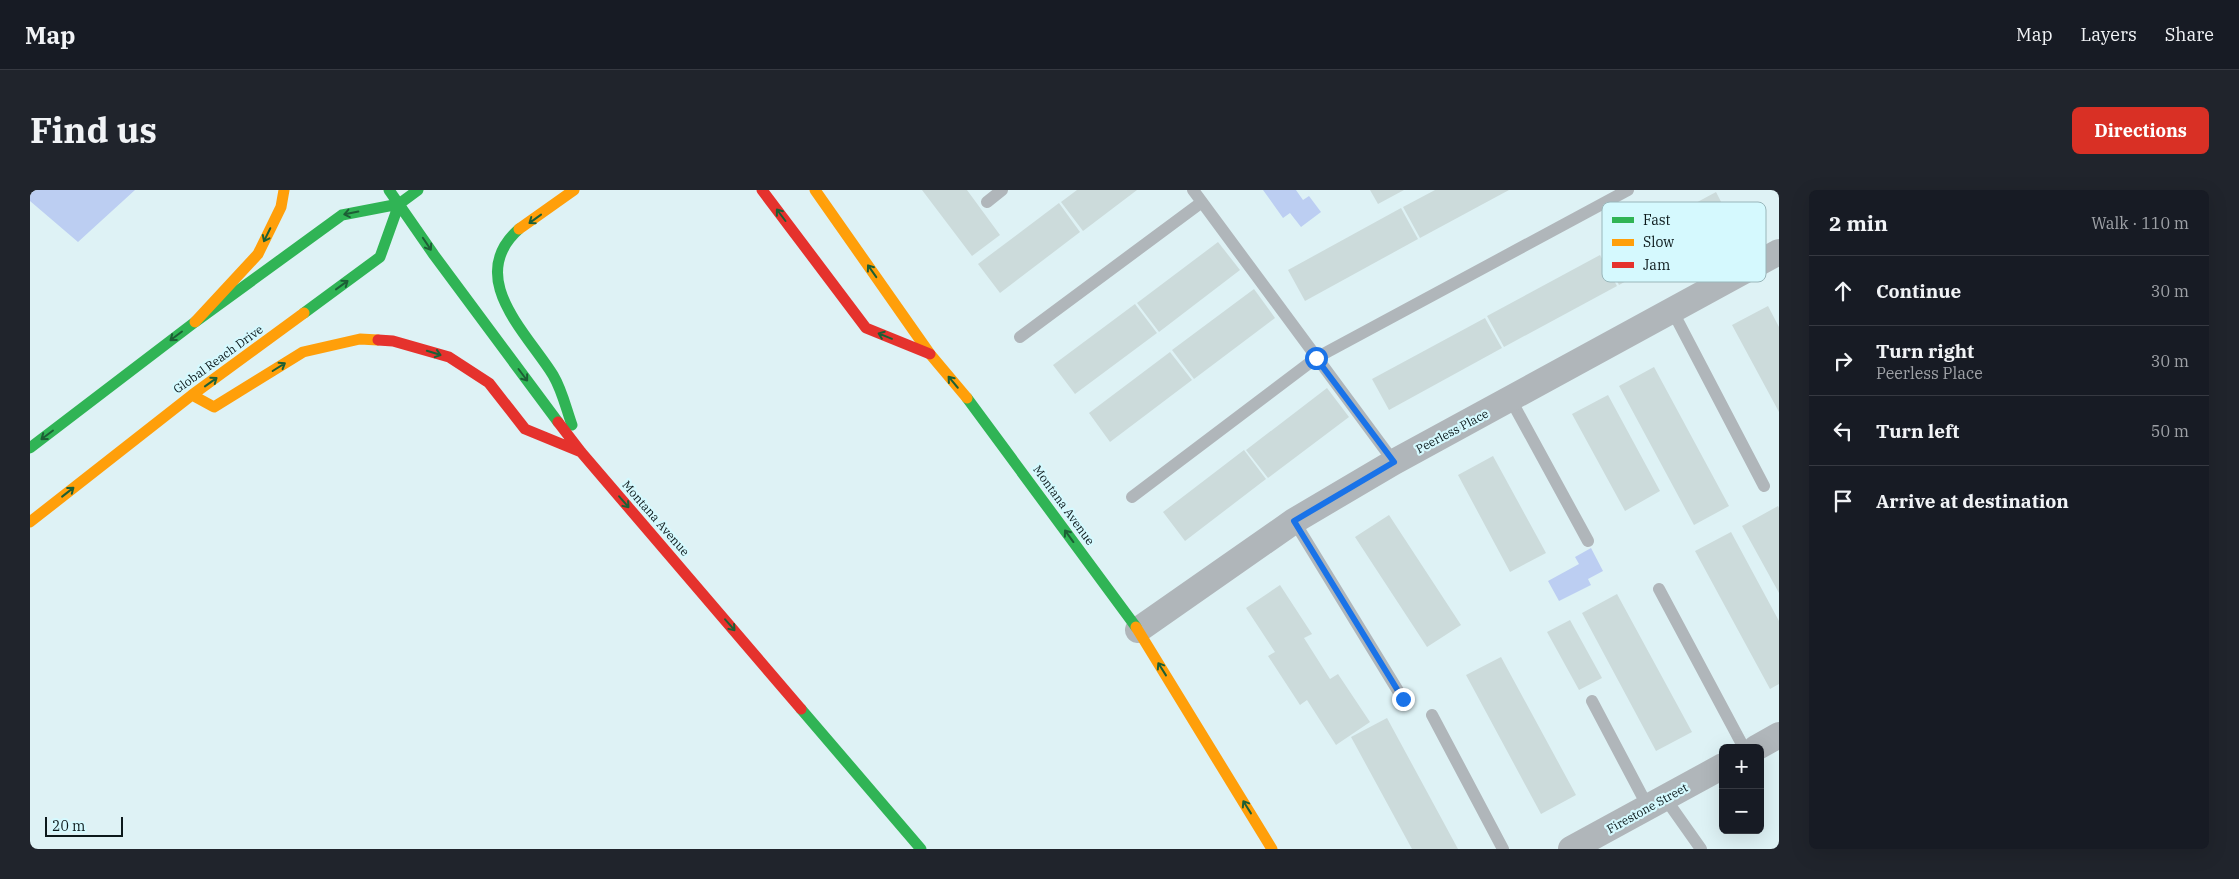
<!DOCTYPE html>
<meta charset="utf-8">
<style>
:root{--surface:#171b24;--page:#20242c;--text:#f1f3f6;--muted:#9ea1a6;--line:#363941;--accent:#d93025}
body{margin:0;font-family:"IBM Plex Serif",serif;background:var(--page);color:var(--text)}
.controls{position:absolute;right:15px;bottom:15px;display:grid;overflow:hidden;border-radius:8px;box-shadow:0 5px 20px #0002}
.controls button{width:45px;height:45px;display:grid;place-items:center;padding:0;border:0;border-bottom:1px solid var(--line);background:var(--surface);color:var(--text);font:25px sans-serif}
.scale{position:absolute;left:15px;bottom:12px;width:78px;box-sizing:border-box;padding-left:5px;border:2px solid #0c191b;border-top:0;font-size:14px;line-height:18px;white-space:nowrap;color:#0c191b;-webkit-text-stroke:4px #d5f9fe;paint-order:stroke}
.stop{position:absolute;width:15px;height:15px;margin:-11px;border:4px solid #1a73e8;border-radius:50%;background:#fff}
.stop.end{background:#1a73e8;border-color:#fff;box-shadow:0 1px 5px #0008}
.list{margin:0;padding:0;list-style:none}
h2{display:flex;justify-content:space-between;align-items:center;height:65px;margin:0;padding:0 20px;font-size:21px}
h2 small{font-size:16px;font-weight:400;color:var(--muted)}
.list li{display:grid;grid-template-columns:32px 1fr auto;gap:15px;align-items:center;box-sizing:border-box;height:70px;padding:0 20px;border-top:1px solid var(--line)}
.list b{display:block;font-size:19px;white-space:nowrap}
.list p{margin:0;font-size:16px;white-space:nowrap;color:var(--muted)}
.list em{font-size:16px;font-style:normal;color:var(--muted)}
.icon{flex:none;width:28px;height:28px;fill:none;stroke:currentColor;stroke-width:2;stroke-linecap:round;stroke-linejoin:round}
.map{position:relative;flex:none;width:1749px;height:659px;overflow:hidden;border-radius:8px}
header{display:flex;align-items:center;gap:30px;box-sizing:border-box;height:70px;padding:0 25px;background:var(--surface);border-bottom:1px solid var(--line)}
header strong{font-size:24px}
nav{display:flex;gap:28px;margin-inline-start:auto;font-size:18px}
.intro{display:flex;align-items:center;justify-content:space-between;box-sizing:border-box;height:120px;padding:0 30px}
h1{margin:0;font-size:35px}
.button{padding:12px 22px;border-radius:8px;background:var(--accent);color:#fff;font-size:18px;font-weight:700}
main{display:flex;gap:30px;padding:0 30px}
aside{flex:1;background:var(--surface);border-radius:8px;box-shadow:0 5px 20px #0002}
.map>svg:first-child{display:block}
</style>
<header>
<strong>Map</strong>
<nav><a>Map</a><a>Layers</a><a>Share</a></nav>
</header>
<div class="intro"><h1>Find us</h1><a class="button">Directions</a></div>
<main>
<div class="map">
<svg width="1749" height="659" viewBox="0 0 1749 659">
<rect width="100%" height="100%" fill="#def2f5"/>
<path fill="#bccef2" d="M0,0H105L48,52L0,11Z
M1233,0H1266L1273,10L1279,6L1291,22L1271,37L1260,23L1253,28Z
M1561,358L1573,381L1558,389L1561,395L1529,411L1518,391L1549,374L1545,367Z"/>
<path fill="#ccdbdb" d="M892,0H937L970,45L942,66Z
M1047,0H1107L1053,41L1031,12Z
M1340,0H1374L1348,14Z
M1405,0H1479L1390,48L1373,17Z
M1686,2L1702,33L1589,95L1573,63Z
M1029,13L1050,42L970,103L948,74Z
M1371,18L1388,49L1275,111L1258,80Z
M1188,52L1210,80L1129,142L1107,113Z
M1570,65L1587,96L1474,157L1457,126Z
M1224,99L1245,128L1164,189L1142,160Z
M1105,114L1127,143L1045,204L1023,175Z
M1738,116L1749,137V222L1702,135Z
M1455,128L1472,158L1359,220L1342,189Z
M1140,162L1162,190L1080,252L1059,223Z
M1624,177L1699,316L1664,335L1589,196Z
M1297,198L1319,227L1238,288L1216,260Z
M1578,205L1630,301L1595,321L1542,224Z
M1214,260L1236,289L1155,351L1133,322Z
M1463,266L1516,363L1480,382L1428,285Z
M1748,316L1749,318V403L1712,336Z
M1359,325L1431,435L1397,457L1325,347Z
M1701,342L1749,431V494L1740,499L1665,361Z
M1250,395L1282,444L1274,448L1300,489L1308,484L1340,532L1306,555L1277,510L1270,515L1238,466L1245,462L1216,418Z
M1587,404L1662,542L1626,561L1552,423Z
M1540,430L1572,488L1549,500L1517,442Z
M1471,467L1546,605L1511,624L1436,485Z
M1357,528L1428,659H1382L1321,547Z"/>
<g fill="none" stroke-linecap="round" stroke-linejoin="round">
<path stroke="#b0b6ba" stroke-width="12" d="M1163,0L1364,272
M957,12L972,0
M1642,120L1734,296
M990,147L1172,12
M1481,210L1558,351
M1102,307L1286,168L1598,0
M1264,331L1373,509
M1629,399L1714,558
M1562,511L1618,617
M1402,525L1473,659
M1635,608L1671,659"/>
<path stroke="#b0b6ba" stroke-width="26" d="M1108,440L1264,331L1364,272L1749,62
M1726,558L1749,545
M1541,659L1693,576"/>
<path stroke="#30b455" stroke-width="11" d="M359,0L404,65L528,232
M489,39C435,87 496,142 523,185C532,200 536,218 542,235
M274,123L350,67L369,14
M937,208L1106,437
M0,258L165,132L312,25L369,14L388,0
M771,519L891,659"/>
<path stroke="#ff9f0a" stroke-width="11" d="M785,0L900,164L937,208
M489,39L544,0
M165,132L228,64L251,17L254,0
M162,205L184,217L273,162L330,149L348,150
M0,332L162,205L274,123
M1106,437L1242,659"/>
<path stroke="#e5322d" stroke-width="11" d="M732,0L836,138L900,164
M348,150L363,151L419,167L459,193L495,239L551,262
M528,232L551,262L771,519"/>
</g>
<defs><path id="oneway-shaft" d="M-6 0H5M1.5-3L5.5 0L1.5 3" fill="none" stroke-width="1.6" stroke-linecap="round" stroke-linejoin="round" transform="scale(1.25)"/></defs>
<g stroke="#1c5f35">
<use href="#oneway-shaft" transform="translate(321 23) rotate(169)"/>
<use href="#oneway-shaft" transform="translate(751 25) rotate(-127)"/>
<use href="#oneway-shaft" transform="translate(505 29) rotate(144)"/>
<use href="#oneway-shaft" transform="translate(237 45) rotate(116)"/>
<use href="#oneway-shaft" transform="translate(397 54) rotate(56)"/>
<use href="#oneway-shaft" transform="translate(842 81) rotate(-125)"/>
<use href="#oneway-shaft" transform="translate(312 95) rotate(-36)"/>
<use href="#oneway-shaft" transform="translate(146 146) rotate(143)"/>
<use href="#oneway-shaft" transform="translate(855 146) rotate(-158)"/>
<use href="#oneway-shaft" transform="translate(404 163) rotate(17)"/>
<use href="#oneway-shaft" transform="translate(249 177) rotate(-32)"/>
<use href="#oneway-shaft" transform="translate(493 185) rotate(53)"/>
<use href="#oneway-shaft" transform="translate(181 192) rotate(-36)"/>
<use href="#oneway-shaft" transform="translate(923 192) rotate(-130)"/>
<use href="#oneway-shaft" transform="translate(17 245) rotate(143)"/>
<use href="#oneway-shaft" transform="translate(38 302) rotate(-38)"/>
<use href="#oneway-shaft" transform="translate(594 312) rotate(49)"/>
<use href="#oneway-shaft" transform="translate(1039 346) rotate(-126)"/>
<use href="#oneway-shaft" transform="translate(700 435) rotate(49)"/>
<use href="#oneway-shaft" transform="translate(1132 479) rotate(-122)"/>
<use href="#oneway-shaft" transform="translate(1217 617) rotate(-122)"/>
</g>
<g fill="none" stroke-linecap="round" stroke-linejoin="round">
<path stroke="#1a73e8" stroke-width="6" d="M1286,168L1364,272L1264,331L1373,509"/>
</g>
<g text-anchor="middle" dominant-baseline="central" stroke-width="4.5" stroke-linejoin="round" paint-order="stroke">
<g font-size="12" fill="#0c191b" stroke="#d5f9fe">
<text transform="translate(188 169) rotate(-36)">Global Reach Drive</text>
<text transform="translate(1422 241) rotate(-28)">Peerless Place</text>
<text transform="translate(1034 315) rotate(54)">Montana Avenue</text>
<text transform="translate(626 328) rotate(49)">Montana Avenue</text>
<text transform="translate(1617 618) rotate(-29)">Firestone Street</text>
</g>
</g>
<rect x="1572" y="12" width="164" height="80" rx="8" fill="#d5f9fe" stroke="#99b6ba" stroke-width="1"/>
<rect x="1582" y="27" width="22" height="6" fill="#30b455"/>
<rect x="1582" y="49" width="22" height="7" fill="#ff9f0a"/>
<rect x="1582" y="72" width="22" height="6" fill="#e5322d"/>
<g font-size="14" fill="#0c191b">
<text x="1613" y="35">Fast</text>
<text x="1613" y="57">Slow</text>
<text x="1613" y="80">Jam</text>
</g>
</svg>
<div class="controls">
<button>+</button>
<button>−</button>
</div>
<div class="scale">20 m</div>
<div class="stop" style="left:1286px;top:168px"></div>
<div class="stop end" style="left:1373px;top:509px"></div>
</div>
<aside>
<h2>2 min<small>Walk · 110 m</small></h2>
<ul class="list">
<li><svg class="icon" aria-label="ahead" viewBox="0 0 24 24"><path d="M12 20V5M6 11l6-6 6 6"/></svg><div><b>Continue</b></div><em>30 m</em></li>
<li><svg class="icon" aria-label="right" viewBox="0 0 24 24"><path d="M7 20v-9h11M14 6l5 5-5 5"/></svg><div><b>Turn right</b><p>Peerless Place</p></div><em>30 m</em></li>
<li><svg class="icon" aria-label="left" viewBox="0 0 24 24"><path d="M17 20v-9H6M10 6l-5 5 5 5"/></svg><div><b>Turn left</b></div><em>50 m</em></li>
<li><svg class="icon" aria-label="arrive" viewBox="0 0 24 24"><path d="M6 21V4h12l-3 4 3 4H6"/></svg><div><b>Arrive at destination</b></div></li>
</ul>
</aside>
</main>
